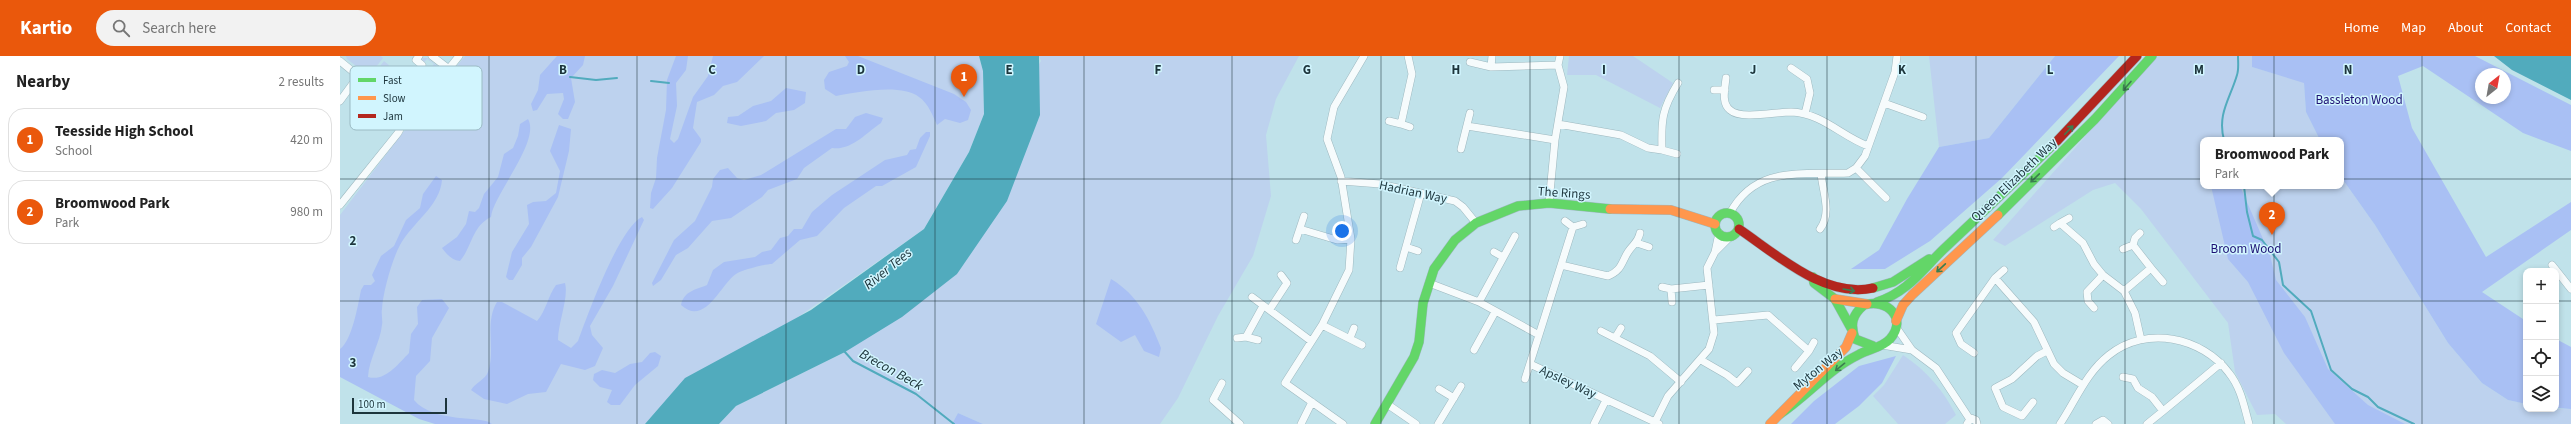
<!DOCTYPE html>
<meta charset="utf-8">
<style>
:root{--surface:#fff;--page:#f2f2f2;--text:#222;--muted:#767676;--line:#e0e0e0;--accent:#ea580c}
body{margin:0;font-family:"Source Sans 3",sans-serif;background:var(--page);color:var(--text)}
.controls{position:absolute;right:12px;bottom:12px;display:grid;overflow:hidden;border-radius:8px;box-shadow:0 2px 6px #0003}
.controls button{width:36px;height:36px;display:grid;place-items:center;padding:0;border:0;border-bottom:1px solid var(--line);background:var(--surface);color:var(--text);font:20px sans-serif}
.compass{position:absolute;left:2135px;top:12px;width:36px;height:36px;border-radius:50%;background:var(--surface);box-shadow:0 2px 6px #0003;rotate:31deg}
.scale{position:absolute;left:12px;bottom:10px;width:95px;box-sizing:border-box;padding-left:4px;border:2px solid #1d353c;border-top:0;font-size:11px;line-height:14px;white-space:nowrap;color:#1d353c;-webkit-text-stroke:3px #d1f5fe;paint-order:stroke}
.you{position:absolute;left:1002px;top:175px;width:14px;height:14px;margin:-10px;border:3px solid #fff;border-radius:50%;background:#1a73e8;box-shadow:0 0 0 6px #1a73e833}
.badge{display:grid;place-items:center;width:26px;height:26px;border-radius:50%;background:var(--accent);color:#fff;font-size:13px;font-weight:700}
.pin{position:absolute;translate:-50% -33px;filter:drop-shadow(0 1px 2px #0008)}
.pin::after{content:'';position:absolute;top:21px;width:14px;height:12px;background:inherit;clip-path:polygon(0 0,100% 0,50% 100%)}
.popup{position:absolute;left:1860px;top:81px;width:144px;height:52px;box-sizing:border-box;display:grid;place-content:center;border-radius:8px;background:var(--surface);filter:drop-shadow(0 1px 3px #0005);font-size:13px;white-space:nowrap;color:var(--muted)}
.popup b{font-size:15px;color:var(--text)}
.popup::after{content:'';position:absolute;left:50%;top:100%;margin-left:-8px;border:8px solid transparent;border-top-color:var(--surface)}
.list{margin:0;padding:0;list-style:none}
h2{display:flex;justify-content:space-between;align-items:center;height:52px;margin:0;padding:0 16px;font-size:17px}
h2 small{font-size:13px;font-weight:400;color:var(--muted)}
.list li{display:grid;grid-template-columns:26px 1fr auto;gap:12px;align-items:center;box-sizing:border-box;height:64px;margin:0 8px 8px;padding:0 8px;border:1px solid var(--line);border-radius:16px}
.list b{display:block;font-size:15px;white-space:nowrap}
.list p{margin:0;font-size:13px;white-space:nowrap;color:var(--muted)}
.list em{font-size:13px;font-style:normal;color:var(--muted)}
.icon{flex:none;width:22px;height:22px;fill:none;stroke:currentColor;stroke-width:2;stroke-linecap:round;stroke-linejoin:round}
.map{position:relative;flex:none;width:2231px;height:368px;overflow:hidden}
header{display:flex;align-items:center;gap:24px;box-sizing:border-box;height:56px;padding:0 20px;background:var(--accent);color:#fff}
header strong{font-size:19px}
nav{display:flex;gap:22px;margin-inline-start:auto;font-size:14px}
.search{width:280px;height:36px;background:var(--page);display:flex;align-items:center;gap:10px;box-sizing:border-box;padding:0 14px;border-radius:22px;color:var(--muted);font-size:15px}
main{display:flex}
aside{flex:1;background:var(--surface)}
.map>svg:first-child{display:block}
</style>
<header>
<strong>Kartio</strong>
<div class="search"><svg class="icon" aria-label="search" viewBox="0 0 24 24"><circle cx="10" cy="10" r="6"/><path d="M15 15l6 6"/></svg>Search here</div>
<nav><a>Home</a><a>Map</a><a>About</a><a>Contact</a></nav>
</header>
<main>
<aside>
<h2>Nearby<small>2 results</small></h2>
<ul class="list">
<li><span class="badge">1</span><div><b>Teesside High School</b><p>School</p></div><em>420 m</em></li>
<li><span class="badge">2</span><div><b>Broomwood Park</b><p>Park</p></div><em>980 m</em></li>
</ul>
</aside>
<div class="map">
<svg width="2231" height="368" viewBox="0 0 2231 368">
<rect width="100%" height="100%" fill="#c0e2ea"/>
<path fill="#bdd2ee" d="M6,0H41L43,2L29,20L7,3Z
M125,0H639L643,15L644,58L629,96L584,173L305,368H103L0,317V159L61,79Z
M699,0H959L936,43L926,79L931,140L913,200L878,260L838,342L820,368H643L618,357L612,368H379L396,350L505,296L701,5Z
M1229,0H1293L1333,27L1320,52L1256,19H1227Z
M1589,0H1715L1649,82L1599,91Z
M1817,0H1912V11L1964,26L1966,56L1980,84H1863V130H2001V121L2035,169L2108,287L2142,327L2168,344L2186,348V353H2231V368H1946L1935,358L1917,359L1895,316L1888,267L1801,153L1775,127L1753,134L1665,190L1653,184Z
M83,2H87L100,12L101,16L93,26L85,20L94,8L87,3L84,6L82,5Z
M44,5L57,16L55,18L77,35L79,34L85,38L76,50L68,51L31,22Z
M1563,299C1587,315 1603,334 1616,359L1605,368H1558L1533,340L1544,329Z"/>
<path fill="#a9c0f4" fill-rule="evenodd" d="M217,0H245L243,9L231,22L235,46L228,63H223L218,58L224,43L223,37L207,38L197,54L193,55L191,48L198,34L200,19Z
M336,0H348L346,14L336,27L337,50L330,83L334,87L338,83L353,41L368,20L373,0H424L397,26L383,30L374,39L357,46L353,72L361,83V86L332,132L313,153L310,152L311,137L316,122L317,102L326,54L327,24Z
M505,0H518L614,38L626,46L631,54L628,64L620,67L605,63L597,69C593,60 588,47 579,41C562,27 516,36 496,40L485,33L484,24L489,16L507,10L509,6Z
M1715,0H1779L1662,122L1590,185L1545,213H1511L1539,194L1567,143L1599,91L1649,82Z
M1912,0H2135L2231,49V95L2183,77L2083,10L2058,20L2072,72L2146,201L2231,146V174L2142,236L2186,265V348L2168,344L2142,327L2108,287L2035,169L2001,121V84H1980L1966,56L1964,27L1912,11ZM2141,18H2165V42H2141Z
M446,32L466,36L465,47L454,54L436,57L426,65L401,70L387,67L388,61L398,60L413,50L431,45Z
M526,57L543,62L541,67C526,77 511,95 492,92L464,112L457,123L428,134L422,141L391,162L372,165L348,192L336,199L321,224L313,230L312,227L334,184L355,165L372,131L373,123L380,114L388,112L397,122L404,124L421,119L496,73H506L515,61Z
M188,63C201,85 153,139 151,161C132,170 132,191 120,205C112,204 107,199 102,192L117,181L126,168L129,155L135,156L139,152L144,138L158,121L164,98L173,92L178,80L180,68Z
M219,69L231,73L229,95L218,141L191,191L182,202V209L173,224H169L166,221L172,196L189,168L187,149L193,146L206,145L216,137L220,115L210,95Z
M586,76H590V80L576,111L542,130H536L504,152L477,180L460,184L432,208C425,208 402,214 396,218C380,229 365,271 341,249C344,235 355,234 367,229L373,214L384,206L415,201L422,196L431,194L440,182L448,180L454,173H462L472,156L492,139L545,104L567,99L570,94L576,93L580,82Z
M96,120L102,124C100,150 72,167 60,189C52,204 43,236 42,253C41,258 43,264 42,269C40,287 29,303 28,321C45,326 58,308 69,297L71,278L78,268L77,251L82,244L102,243L109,252L92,282L90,305L76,320L74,344C94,368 143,359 152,368H95L79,363L0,321V293C12,285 18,249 21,234L24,229H31L35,225L32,219L41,200L54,190L66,164L80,152L83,138Z
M1871,130H1900L1930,199L1936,224L1965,261L1988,313L2028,349L2065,368H1995L1944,297L1908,226L1888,203Z
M302,161L304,164L273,230L250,270L252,279L263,292L255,310L245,314L221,308L206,336L188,338L167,348L144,343L131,334C136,326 145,324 148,316C156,293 144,267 157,246H162L197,265C206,255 208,240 216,229L225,227C229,241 218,267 218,284L231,292L238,285C248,258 279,172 302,161Z
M771,223C798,239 810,264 821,292L819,301L804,295L795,279L781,286L756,268Z
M2216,283L2231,291V353L2216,352Z
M315,296L321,300L318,310L295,329L280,349H271L267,346L272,334L260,331L253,324L254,318L262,314L275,317L290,308L302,306L310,297Z
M1556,300L1542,327L1519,350L1495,368H1451L1474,345L1519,310Z
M618,357L643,368H612Z"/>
<path fill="#51abbd" d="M639,0H699L700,59L667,145L617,218L562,261L505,296L396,350L379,368H305L345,322L471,254L584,173L629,96L644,58L643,15Z
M2154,0H2231V44L2172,14Z"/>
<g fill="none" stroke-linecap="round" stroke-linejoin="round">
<path stroke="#51abbd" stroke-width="2" d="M230,21L256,24L277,22
M311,25L329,27
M1884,84C1877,58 1890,43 1897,19C1899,13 1898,6 1898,0
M1904,130L1907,156L1913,180L1922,184L1939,206L1943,229L1971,255L1991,314L2012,333L2028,341L2038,351L2074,368
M504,295L513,305L576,338L614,368"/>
<defs>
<path id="street" d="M79,0L76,4L82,9
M92,0L109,13
M1068,0L1072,18L1061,68L1070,71
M0,5L67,60
M1130,6L1151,11L1218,9
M1151,11L1152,0
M1451,12L1467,23L1470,37L1465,58
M1386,22C1385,32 1381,47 1390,54C1401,64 1435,56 1451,56C1482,57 1501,80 1528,90
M1374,34H1385
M0,45L19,19
M1544,47L1583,61
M67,60L74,56L119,0
M1049,65L1061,68
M1218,68L1281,79L1308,92L1322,94C1321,64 1322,53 1338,27
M1127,70L1215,84
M1121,93L1130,57
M1322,94L1337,98
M1516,112L1546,142
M1001,125L1040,128L1115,145L1123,151L1136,167
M1209,147L1215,84L1224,31L1218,9L1220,0
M0,149L58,77L67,60
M1390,157C1416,109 1461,119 1508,117L1516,112L1525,100L1555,16L1557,0
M1225,165L1233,171
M1720,167L1729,162
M1714,171L1720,167L1743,187L1754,208L1763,219L1784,235L1795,257L1801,284
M960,173L997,184L1011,183
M1480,173C1492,157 1483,137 1481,118
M956,184L964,160
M1297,187L1309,191
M1066,191L1078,195
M1783,193L1793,189
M1154,196L1163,201
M1375,196L1379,177
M1221,209L1268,220C1282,214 1281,207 1288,196C1293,188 1298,187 1300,177
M2212,209L2231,233
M1060,212L1081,137
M1811,212L1823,226
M1655,222L1664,214
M1089,227L1139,246L1199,279L1185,323
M1322,231L1331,233L1369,229
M1331,233L1332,246
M1784,235L1811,212L1793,189L1795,182L1800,177
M912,241L971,285
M1139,246L1175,180
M1754,252L1748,245L1747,236L1763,219
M930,253L947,227L941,219
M1374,264L1428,259L1469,295L1455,312
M982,269L1022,289
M1556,271L1572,294L1596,312L1629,362
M1261,275L1310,300L1341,326
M1199,279L1233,171L1243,168
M906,281L918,284
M897,282L906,281L923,250
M1010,282L1014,272
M1275,282L1281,272
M1542,289L1572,294
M1134,294L1155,256
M1469,295L1474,286
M1634,297L1621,288L1616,277L1655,222L1694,266L1714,308L1723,317L1743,329
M1361,304L1387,319L1397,327L1408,315
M1190,308L1319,368
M1783,321L1793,323L1798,332L1812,341L1823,355
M882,327L873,344L900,368
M1099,333L1114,342
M1693,346L1682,360L1663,351L1655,332L1672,323L1697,300L1707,295
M1047,348L1076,368
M1315,366L1328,340L1369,293L1374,277L1367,212L1375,196L1391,180
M961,368L972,346
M1003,368L945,327L982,269L1009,214L1011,183L1001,121L987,83L994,51L1024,0
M1098,368L1121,330
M1254,368L1266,344
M1627,368L1631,362L1636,364L1637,368
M1720,368C1736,344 1746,317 1769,299C1806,269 1862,281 1889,317C1901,332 1904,350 1909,368
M1756,368L1763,364L1768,368
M1807,368C1832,348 1856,328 1881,307"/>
<path id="fast" d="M1375 169a12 12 0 1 1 24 0a12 12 0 1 1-24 0Z
M1658,159L1755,63L1812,0
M1473,221L1474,227L1495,243L1511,272
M1533,232L1553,226L1589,203
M1537,246C1569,236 1584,211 1607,190C1644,155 1681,120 1717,85
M1440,358C1467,340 1489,313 1518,299C1528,293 1542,292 1550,283C1568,262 1547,242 1524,249C1512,259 1510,268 1515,283L1533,290
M1035,368L1074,301L1079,286L1083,247L1094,213L1115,184L1136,167L1178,150L1209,147L1270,153"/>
<path id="slow" d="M1270,153L1331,154L1375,168
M1495,243L1527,248
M1556,265L1563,249L1572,239L1658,159
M1430,368L1506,291L1512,277"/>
<path id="jam" d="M1717,85L1797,0
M1399,173C1436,198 1485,243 1533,232"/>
</defs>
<use href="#street" stroke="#9db8bf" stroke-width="8"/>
<use href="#fast" stroke="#9db8bf" stroke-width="10"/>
<use href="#slow" stroke="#9db8bf" stroke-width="10"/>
<use href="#jam" stroke="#9db8bf" stroke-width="10"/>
<use href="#street" stroke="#f6fbfc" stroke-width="7"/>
<use href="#fast" stroke="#63d668" stroke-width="9"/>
<use href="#slow" stroke="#ff974d" stroke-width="9"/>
<use href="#jam" stroke="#b3261e" stroke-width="9"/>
</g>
<defs><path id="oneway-shaft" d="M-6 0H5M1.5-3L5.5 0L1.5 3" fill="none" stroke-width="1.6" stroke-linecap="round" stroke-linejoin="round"/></defs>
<g stroke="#3c7d50">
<use href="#oneway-shaft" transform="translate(1787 30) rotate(131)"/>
<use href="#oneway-shaft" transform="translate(1729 74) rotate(-46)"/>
<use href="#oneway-shaft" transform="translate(1695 122) rotate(136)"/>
<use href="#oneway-shaft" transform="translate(1601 212) rotate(137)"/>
<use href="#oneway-shaft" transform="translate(1509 234) rotate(10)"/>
<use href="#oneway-shaft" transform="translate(1500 311) rotate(141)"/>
</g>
<path fill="none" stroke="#1d353c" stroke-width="1" stroke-opacity="0.55" d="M149,0V368M297,0V368M446,0V368M595,0V368M744,0V368M892,0V368M1041,0V368M1190,0V368M1339,0V368M1487,0V368M1636,0V368M1785,0V368M1934,0V368M2082,0V368M0,123H2231M0,245H2186M2216,245H2231"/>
<g text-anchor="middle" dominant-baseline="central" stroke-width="3" stroke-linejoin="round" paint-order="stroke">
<g font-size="13" fill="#1d1074" stroke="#d1f5fe">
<text x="2019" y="44">Bassleton Wood</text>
<text x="1906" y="193">Broom Wood</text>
</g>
<g font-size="13" fill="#1d353c" stroke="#d1f5fe">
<text transform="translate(1674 124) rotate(-44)">Queen Elizabeth Way</text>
<text transform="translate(1073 136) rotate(12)">Hadrian Way</text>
<text transform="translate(1224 137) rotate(4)">The Rings</text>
<text transform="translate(1478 313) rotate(-39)">Myton Way</text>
<text transform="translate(1228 326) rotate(25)">Apsley Way</text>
</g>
<g font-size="14" font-style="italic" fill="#193036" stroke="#d1f5fe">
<text transform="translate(548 213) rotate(-39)">River Tees</text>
<text transform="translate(551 314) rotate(29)">Brecon Beck</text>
</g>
</g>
<rect x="10" y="10" width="132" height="64" rx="6" fill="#d1f5fe" stroke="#9bbbc4" stroke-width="1"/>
<rect x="18" y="22" width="18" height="4" fill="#63d668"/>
<rect x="18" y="40" width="18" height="4" fill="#ff974d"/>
<rect x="18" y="58" width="18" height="4" fill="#b3261e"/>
<g font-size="11" fill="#1d353c">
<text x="43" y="28">Fast</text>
<text x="43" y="46">Slow</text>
<text x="43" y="64">Jam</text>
</g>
<g font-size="13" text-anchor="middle" font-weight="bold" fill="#1d353c" stroke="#d1f5fe" stroke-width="3" stroke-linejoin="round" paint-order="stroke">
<text x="223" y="18">B</text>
<text x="372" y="18">C</text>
<text x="521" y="18">D</text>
<text x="669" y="18">E</text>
<text x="818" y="18">F</text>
<text x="967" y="18">G</text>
<text x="1116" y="18">H</text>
<text x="1264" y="18">I</text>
<text x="1413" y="18">J</text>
<text x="1562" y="18">K</text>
<text x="1710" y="18">L</text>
<text x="1859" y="18">M</text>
<text x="2008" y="18">N</text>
<text x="13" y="189">2</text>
<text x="13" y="311">3</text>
</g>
</svg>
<div class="controls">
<button>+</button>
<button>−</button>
<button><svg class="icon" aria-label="locate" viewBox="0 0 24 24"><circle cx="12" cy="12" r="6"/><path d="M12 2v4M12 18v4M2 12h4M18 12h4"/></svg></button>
<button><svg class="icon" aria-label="layers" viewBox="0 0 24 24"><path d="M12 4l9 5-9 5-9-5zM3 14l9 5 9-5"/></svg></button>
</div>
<svg class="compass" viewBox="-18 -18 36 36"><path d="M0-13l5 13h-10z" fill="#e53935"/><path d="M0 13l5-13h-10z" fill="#767676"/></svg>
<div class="scale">100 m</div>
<div class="you"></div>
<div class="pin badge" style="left:624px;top:41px">1</div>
<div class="pin badge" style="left:1932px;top:179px">2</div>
<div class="popup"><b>Broomwood Park</b>Park</div>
</div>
</main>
